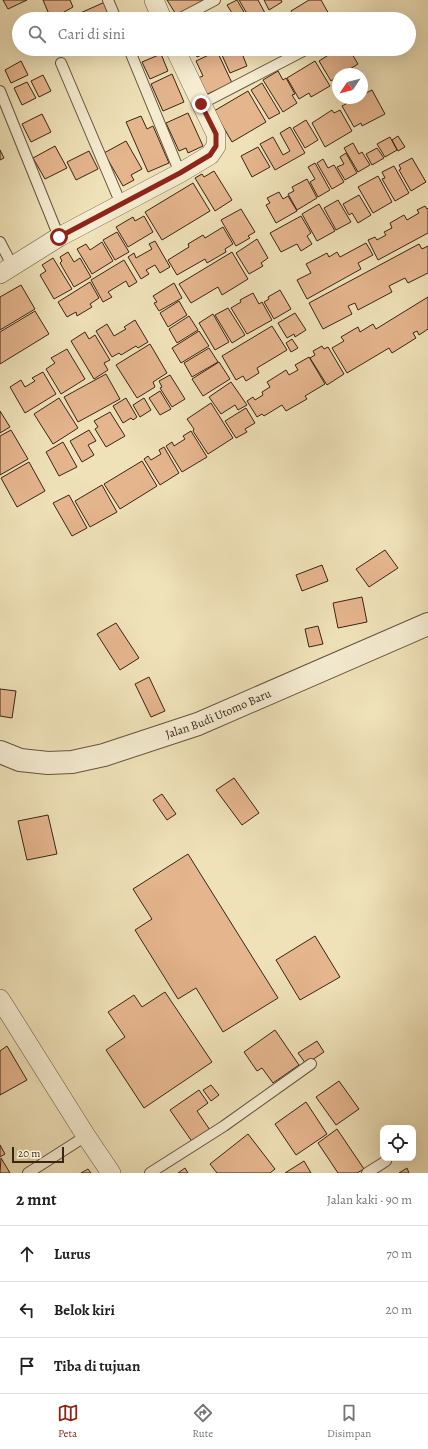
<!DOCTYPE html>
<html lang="id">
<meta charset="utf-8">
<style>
:root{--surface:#fff;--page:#f2f2f2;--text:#222;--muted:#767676;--line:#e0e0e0;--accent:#8f2418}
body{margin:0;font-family:Alegreya,serif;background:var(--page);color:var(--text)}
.controls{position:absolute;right:12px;bottom:12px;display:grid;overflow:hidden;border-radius:8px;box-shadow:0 4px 16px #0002}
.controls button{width:36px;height:36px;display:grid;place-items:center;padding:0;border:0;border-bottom:1px solid var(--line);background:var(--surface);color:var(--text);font:20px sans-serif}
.compass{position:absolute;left:332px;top:68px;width:36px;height:36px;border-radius:50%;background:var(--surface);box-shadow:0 4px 16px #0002;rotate:235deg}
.scale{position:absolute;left:12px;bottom:10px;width:52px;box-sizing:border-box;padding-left:4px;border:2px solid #392514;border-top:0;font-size:11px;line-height:14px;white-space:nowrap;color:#392514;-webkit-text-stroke:3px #f5ecd1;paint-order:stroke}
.stop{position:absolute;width:12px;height:12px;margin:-9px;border:3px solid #8f2418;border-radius:50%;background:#fff}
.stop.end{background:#8f2418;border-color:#fff;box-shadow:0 1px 4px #0008}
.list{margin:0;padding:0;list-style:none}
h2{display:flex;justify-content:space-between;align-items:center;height:52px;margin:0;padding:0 16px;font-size:17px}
h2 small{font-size:13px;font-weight:400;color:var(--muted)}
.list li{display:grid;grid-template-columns:26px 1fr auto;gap:12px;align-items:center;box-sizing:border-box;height:56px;padding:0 16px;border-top:1px solid var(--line)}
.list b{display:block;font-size:15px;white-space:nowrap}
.list em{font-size:13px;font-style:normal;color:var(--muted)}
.icon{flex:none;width:22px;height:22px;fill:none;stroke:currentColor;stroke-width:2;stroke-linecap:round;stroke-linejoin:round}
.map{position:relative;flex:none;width:428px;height:1173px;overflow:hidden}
.search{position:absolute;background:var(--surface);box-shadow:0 4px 16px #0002;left:12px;right:12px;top:12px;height:44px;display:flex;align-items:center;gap:10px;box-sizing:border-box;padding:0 14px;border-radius:22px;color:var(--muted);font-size:15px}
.sheet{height:220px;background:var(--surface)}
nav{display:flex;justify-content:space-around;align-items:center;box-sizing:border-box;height:56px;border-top:1px solid var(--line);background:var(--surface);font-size:11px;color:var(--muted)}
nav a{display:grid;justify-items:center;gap:2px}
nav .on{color:var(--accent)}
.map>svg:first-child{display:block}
</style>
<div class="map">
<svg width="428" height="1173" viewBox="0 0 428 1173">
<rect width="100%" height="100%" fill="#efe1b8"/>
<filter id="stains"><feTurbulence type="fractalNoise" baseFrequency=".005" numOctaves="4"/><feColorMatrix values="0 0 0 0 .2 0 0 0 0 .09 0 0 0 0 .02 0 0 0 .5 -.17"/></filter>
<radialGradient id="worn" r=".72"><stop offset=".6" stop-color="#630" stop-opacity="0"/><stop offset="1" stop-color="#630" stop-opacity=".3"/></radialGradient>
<path fill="#e5b58e" stroke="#392514" d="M3,0H27L8,9Z
M43,0H70L73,7L64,12L66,19H51Z
M167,0H204L177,16Z
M237,0L248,19H231L228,15L232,13L227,5Z
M239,0H258L265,13L255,19H250Z
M264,0H281L282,2L269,10Z
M309,0H321L330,16L325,19H295L291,11Z
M105,2L113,19H80L78,14Z
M286,14L289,19H277Z
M63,49H79L66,55Z
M193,49H216L197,57Z
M228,49H257L243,56L247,66L230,73L221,53Z
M338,49H349L358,64L342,74H338V76L331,81L319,61Z
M217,51L232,83L203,96L195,79L203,76L196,61Z
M161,54L168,71L150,79L142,62Z
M21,61L28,75L11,83L5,70Z
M315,61L330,86L311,97L309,93L299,99L287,78Z
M278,71L283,80L286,78L295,94L292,95L297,103L283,112L263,80Z
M172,74L184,102L163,111L151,84Z
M43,75L51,91L39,97L31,81Z
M27,82L36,98L22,105L14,88Z
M262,83L280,113L269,119L251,90Z
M372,90L385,114L362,126L361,123L354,127L342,106L357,98H362V95Z
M248,91L266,122L232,142L214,111Z
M332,110L334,113L340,110L352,131L325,147L312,123Z
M188,113L203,146L188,153L186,148L179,151L166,123Z
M42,114L51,132L31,142L22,124Z
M141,116L147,129L153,126L169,163L148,172L126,122Z
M306,120L318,140L305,148L293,128Z
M290,127L305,153L275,170L260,144L273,137L283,155L290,151L280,133Z
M398,136L405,147L398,151L392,140Z
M390,137L397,150L385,157L377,144Z
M126,141L142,169L131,175L134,180L123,186L104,153Z
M353,143L359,154L362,152L370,165L358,172L344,148Z
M55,146L67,168L45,179L33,158Z
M258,147L270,167L252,177L241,156Z
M377,148L384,158L372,165L366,154Z
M0,150L4,158L0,160Z
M89,151L98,169L76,180L67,162Z
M346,153L357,173L345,180L337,167L344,164L340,157Z
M412,158L426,182L411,191L399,170L401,169L399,165Z
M323,159L328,168L334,165L344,182L332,189L317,163Z
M315,163L330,190L318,197L310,182L315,179L308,167Z
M394,166L409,193L395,201L382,179L385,178L382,172Z
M214,171L232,200L215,211L195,178L202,174L204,177Z
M378,176L392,202L373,213L358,187Z
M307,179L317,198L297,210L288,194L294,191L292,187Z
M193,183L210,211L162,240L145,212Z
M279,192L283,199L288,196L297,211L276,223L266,205L270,203L267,198Z
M359,195L371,215L358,223L352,213L349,215L343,204Z
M338,200L351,222L336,230L324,208Z
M319,204L335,231L317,241L302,214Z
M425,206L427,209L428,208V233L378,260L368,240L375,237L377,240L386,235L384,232L392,228L390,223L404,215L407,220L419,213L417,210Z
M241,209L255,232L248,236L250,238L236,246L221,220Z
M144,216L153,232L128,247L116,227L133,217L135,221Z
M301,216L311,233L307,236L312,244L301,251L297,244L281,252L270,233Z
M223,227L233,244L225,249L226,252L207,263L205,259L177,275L168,260L189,247L188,244L203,235L205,238Z
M117,232L129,252L115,260L103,240Z
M257,239L268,258L261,263L263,266L249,274L236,253Z
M155,241L170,267L160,273L155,265L146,270L149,274L141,279L128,257L134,253L136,258L152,249L149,244Z
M102,242L113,261L92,274L77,249L86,244L90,250Z
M366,243L373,255L358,263L361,269L307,299L297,280L311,273L306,264L327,253L329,257L337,252L340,257Z
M419,244L422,249L428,246V273L408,283L405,278L389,286L392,292L358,310L355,303L348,306L352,314L323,329L309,303Z
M68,252L74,262L80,258L91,277L74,287L60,263L62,261L60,257Z
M232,252L248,279L222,295L218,287L191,303L179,284Z
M53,258L72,289L54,299L40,275L46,271L42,265Z
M124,260L137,282L129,287L126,281L108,292L112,297L103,302L91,280Z
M90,282L99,298L90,304L92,307L77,316L76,312L67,317L58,302Z
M174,283L182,298L159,311L154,303L157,302L153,296Z
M21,285L35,309L0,330V297Z
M280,290L291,309L274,319L264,302L269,299L268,297Z
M253,293L259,304L262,302L272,320L247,334L231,308L241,302L240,300Z
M428,297V329L419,335L417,331L413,333L416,338L392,353L389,348L347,373L332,348L344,341L341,337L358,327L360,332L373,324L376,329Z
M179,301L187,315L168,327L160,313Z
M228,308L245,335L232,343L215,315Z
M35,311L49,334L0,364V332Z
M295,313L306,330L295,337L294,334L287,338L278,323Z
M213,314L229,342L215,350L199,323Z
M189,316L198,330L177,343L169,329Z
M135,320L148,342L138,348L136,346L121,355L119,353L112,357L96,331L107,324L114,336L126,329L124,327Z
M272,326L287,350L257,368L259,373L246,381L243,376L236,380L222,356Z
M199,331L209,346L181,363L172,348Z
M85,332L89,339L95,335L110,360L104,363L108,370L94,379L71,341Z
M292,339L298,348L291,352L286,343Z
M150,344L167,373L153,382L155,387L137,398L116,365Z
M322,346L324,349L328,347L344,374L327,385L310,358L315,355L313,351Z
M209,348L218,362L192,377L184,363Z
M67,349L85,379L61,394L46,369L55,363L51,358Z
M309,357L325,384L305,396L307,399L286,411L282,405L264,416L262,414L257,417L247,401L253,397L255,400L263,395L262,392L270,387L267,382L286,370L289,375L298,370L295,365Z
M219,362L230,379L203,396L192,379Z
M43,372L56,394L25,413L10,387L21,380L25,387L35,381L32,378Z
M106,374L120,399L78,422L64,397Z
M170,375L185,399L172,407L160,388L162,387L159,381Z
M231,382L247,405L238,410L235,405L221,414L209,397Z
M160,391L171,409L160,415L149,398Z
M59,398L78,428L53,444L34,414Z
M126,398L137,417L133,420L131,418L123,423L113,406Z
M144,398L151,410L140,417L133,405Z
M211,403L233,438L208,454L193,431L194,429L187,419Z
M246,408L255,423L245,429L247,432L236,438L225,421Z
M0,411L10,427L0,433Z
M110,412L125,436L106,447L95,429L98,427L94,421Z
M11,430L28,459L0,475V436Z
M89,430L96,441L88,445L94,455L82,462L70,441Z
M191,431L207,457L182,472L166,446L172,442L174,446L185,439L183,436Z
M63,442L77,467L59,476L46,452Z
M164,447L179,473L160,485L144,459L148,456L151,460L161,454L159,450Z
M142,461L157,486L120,509L104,484Z
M29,462L45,491L17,507L1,478Z
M102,485L117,512L90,527L75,501Z
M69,495L87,528L72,536L53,503Z
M385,550L398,568L369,587L356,569Z
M322,565L328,581L302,591L296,575Z
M362,597L367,622L338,628L333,603Z
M116,623L139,658L120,670L97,634Z
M318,626L323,644L309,647L305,629Z
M149,677L165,711L151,717L135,684Z
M0,689L16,691L12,718L0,716Z
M234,778L259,813L242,825L216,790Z
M162,794L176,814L167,820L153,800Z
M48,815L57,854L27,860L18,821Z
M188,854L278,998L223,1032L196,988L178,999L135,930L152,919L133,889Z
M315,936L340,977L300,1000L276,960Z
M165,992L212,1062L144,1108L106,1050L125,1037L108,1012L134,995L142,1007Z
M275,1030L299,1065L273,1083L262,1068L257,1071L244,1052Z
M317,1041L324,1052L306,1064L298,1053Z
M7,1046L27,1080L0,1095V1051Z
M339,1081L359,1109L336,1125L316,1097Z
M211,1085L219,1095L211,1101L203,1090Z
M199,1090L208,1103L197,1111L210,1130L193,1143L170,1110Z
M306,1102L327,1134L296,1155L275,1124Z
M337,1129L364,1169L357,1173H338L318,1143Z
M248,1134L275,1169L270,1173H217L210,1164Z
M0,1145L5,1154L0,1157Z
M1,1158L10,1173H0Z
M304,1161L311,1173H285Z
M185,1168L188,1173H178Z
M407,1168L409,1173H399Z
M88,1169L91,1173H81Z"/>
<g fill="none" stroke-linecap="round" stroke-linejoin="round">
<defs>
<path id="service" d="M108,0L116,19
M179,19L215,0
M129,49L180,173
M61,63L121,204
M0,91L59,237
M201,104L307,49
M0,242L13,267
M28,1173L86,1136
M150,1173L224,1126L311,1064
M367,1173L386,1161"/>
<path id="minor" d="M154,0L162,19
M0,274L59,237L180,173L210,155L216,146V134L175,49
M0,999L86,1136L111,1173"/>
<g id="tertiary">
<path id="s1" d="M0,752L20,760L48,763L72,762L104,755L198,724L428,624"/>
</g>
</defs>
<use href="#service" stroke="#66543d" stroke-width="12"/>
<use href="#minor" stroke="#66543d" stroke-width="20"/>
<use href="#tertiary" stroke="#66543d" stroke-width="24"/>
<use href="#service" stroke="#f5ecd1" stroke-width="10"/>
<use href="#minor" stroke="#f5ecd1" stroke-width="19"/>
<use href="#tertiary" stroke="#f5ecd1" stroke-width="22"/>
</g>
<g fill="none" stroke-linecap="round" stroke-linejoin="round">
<path stroke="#8f2418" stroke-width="5" d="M59,237L180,173L210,155L216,146V134L201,104"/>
</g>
<g text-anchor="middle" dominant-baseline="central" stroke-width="3" stroke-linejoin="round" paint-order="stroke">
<g font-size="12" fill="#392514" stroke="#f5ecd1">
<text stroke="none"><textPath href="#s1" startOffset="228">Jalan Budi Utomo Baru</textPath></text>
</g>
</g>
<rect width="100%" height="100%" filter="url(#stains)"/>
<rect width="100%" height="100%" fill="url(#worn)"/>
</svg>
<div class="controls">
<button><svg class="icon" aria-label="locate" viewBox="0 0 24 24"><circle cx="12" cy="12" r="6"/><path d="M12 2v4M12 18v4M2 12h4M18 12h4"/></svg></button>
</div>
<svg class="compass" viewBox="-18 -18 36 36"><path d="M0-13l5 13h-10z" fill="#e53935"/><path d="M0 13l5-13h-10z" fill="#767676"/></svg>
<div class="scale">20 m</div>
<div class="stop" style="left:59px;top:237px"></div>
<div class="stop end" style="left:201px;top:104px"></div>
<div class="search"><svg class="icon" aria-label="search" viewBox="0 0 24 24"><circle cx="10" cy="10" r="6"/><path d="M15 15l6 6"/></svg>Cari di sini</div>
</div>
<section class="sheet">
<h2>2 mnt<small>Jalan kaki · 90 m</small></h2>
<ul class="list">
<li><svg class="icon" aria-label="ahead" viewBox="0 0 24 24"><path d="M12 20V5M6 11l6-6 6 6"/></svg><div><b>Lurus</b></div><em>70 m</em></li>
<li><svg class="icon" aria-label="left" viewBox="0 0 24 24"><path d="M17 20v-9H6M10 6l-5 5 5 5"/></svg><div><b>Belok kiri</b></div><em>20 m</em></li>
<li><svg class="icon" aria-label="arrive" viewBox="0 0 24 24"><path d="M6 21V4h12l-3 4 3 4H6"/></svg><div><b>Tiba di tujuan</b></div></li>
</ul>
</section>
<nav>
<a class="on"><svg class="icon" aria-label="map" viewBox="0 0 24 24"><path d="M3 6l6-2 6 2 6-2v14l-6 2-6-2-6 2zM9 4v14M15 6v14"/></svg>Peta</a>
<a><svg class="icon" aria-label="directions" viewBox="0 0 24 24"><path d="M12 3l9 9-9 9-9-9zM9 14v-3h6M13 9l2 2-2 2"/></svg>Rute</a>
<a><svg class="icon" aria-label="saved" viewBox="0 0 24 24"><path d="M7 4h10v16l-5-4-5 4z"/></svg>Disimpan</a>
</nav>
